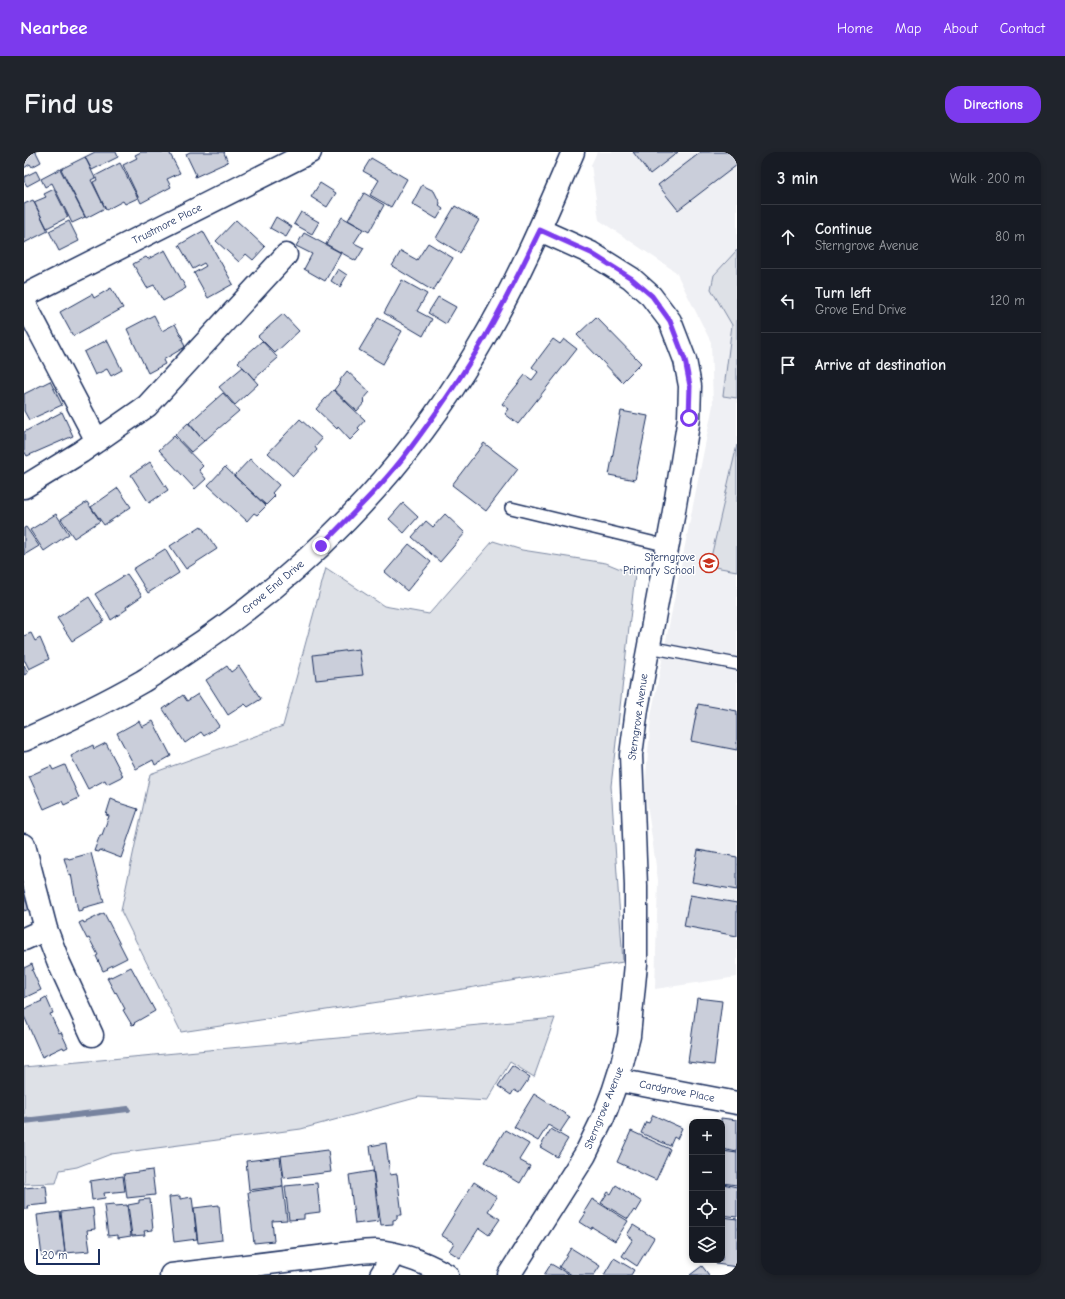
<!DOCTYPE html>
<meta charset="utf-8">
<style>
:root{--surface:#171b24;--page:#20242c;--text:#f1f3f6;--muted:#9ea1a6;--line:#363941;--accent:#7c3aed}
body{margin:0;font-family:"Comic Neue",sans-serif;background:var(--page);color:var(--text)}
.controls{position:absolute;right:12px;bottom:12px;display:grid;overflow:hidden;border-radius:8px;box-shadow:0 2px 6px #0003}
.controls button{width:36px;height:36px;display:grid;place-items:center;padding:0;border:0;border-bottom:1px solid var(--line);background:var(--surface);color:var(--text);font:20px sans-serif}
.scale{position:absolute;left:12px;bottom:10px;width:64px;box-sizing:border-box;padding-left:4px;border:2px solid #1b2f5e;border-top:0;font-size:11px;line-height:14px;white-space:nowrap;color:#1b2f5e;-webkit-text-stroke:3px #fff;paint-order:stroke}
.stop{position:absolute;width:12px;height:12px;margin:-9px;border:3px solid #7c3aed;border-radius:50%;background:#fff}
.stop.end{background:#7c3aed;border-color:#fff;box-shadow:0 1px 4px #0008}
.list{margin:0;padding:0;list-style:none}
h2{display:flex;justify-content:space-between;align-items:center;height:52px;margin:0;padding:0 16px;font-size:17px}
h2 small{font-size:13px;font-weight:400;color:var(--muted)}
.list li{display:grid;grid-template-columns:26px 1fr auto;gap:12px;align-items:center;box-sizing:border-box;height:64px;padding:0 16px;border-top:1px solid var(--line)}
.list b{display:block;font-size:15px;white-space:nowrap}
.list p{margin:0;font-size:13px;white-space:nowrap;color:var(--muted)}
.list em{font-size:13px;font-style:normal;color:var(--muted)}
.icon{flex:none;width:22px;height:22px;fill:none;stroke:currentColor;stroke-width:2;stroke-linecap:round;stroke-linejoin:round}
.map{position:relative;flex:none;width:713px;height:1123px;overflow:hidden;border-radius:16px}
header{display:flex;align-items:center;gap:24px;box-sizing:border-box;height:56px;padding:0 20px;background:var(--accent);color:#fff}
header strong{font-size:19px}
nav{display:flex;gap:22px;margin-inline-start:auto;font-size:14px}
.intro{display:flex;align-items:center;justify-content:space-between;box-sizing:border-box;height:96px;padding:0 24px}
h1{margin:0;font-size:28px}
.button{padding:10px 18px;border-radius:16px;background:var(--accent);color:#fff;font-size:14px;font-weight:700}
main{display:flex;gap:24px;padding:0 24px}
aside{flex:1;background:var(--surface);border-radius:16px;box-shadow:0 2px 6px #0003}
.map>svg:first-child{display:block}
</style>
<header>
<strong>Nearbee</strong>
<nav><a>Home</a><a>Map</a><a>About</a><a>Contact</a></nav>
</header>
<div class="intro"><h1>Find us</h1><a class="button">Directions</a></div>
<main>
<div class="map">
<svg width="713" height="1123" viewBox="0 0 713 1123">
<rect width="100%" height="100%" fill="#fff"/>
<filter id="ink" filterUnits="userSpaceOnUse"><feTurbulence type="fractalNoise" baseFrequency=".025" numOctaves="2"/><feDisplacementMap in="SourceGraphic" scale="8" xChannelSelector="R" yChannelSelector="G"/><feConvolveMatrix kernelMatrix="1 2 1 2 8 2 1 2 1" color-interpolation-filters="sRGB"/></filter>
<g filter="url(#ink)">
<path fill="#eff0f4" d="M573,0H713V825L631,837L634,728L621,637L627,564L689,253L687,190L652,120L575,68L567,13Z"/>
<path fill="#dee1e7" stroke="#7c88a2" d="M713,98V246L699,244L708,173L687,137L690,123Z
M713,293V419L685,414Z
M469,389L498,398L582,411L611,423L587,634L599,810L421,840L157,880L97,759L126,622L259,574L302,416L360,454L405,462Z
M531,866L510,925L486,910L463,949L395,945L277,977L87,1002L53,1015L36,1018L32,1031L0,1032V915Z"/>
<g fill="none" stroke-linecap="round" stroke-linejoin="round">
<path stroke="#77839f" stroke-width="6" d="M0,969L104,957"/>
</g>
<path fill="#caceda" stroke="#1b2f5e" d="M0,0H12L17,10L8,15L6,12L0,16Z
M71,0H92L94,5L68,18L61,5Z
M117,0H145L156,21L143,27L147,35L117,51L99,13L113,6L111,3Z
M166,0H201L200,1L204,10L171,25V24L172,23L162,2Z
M609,0H654L626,22Z
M677,0H708L713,6V13L654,58L634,33Z
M61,5L71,26L67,28L81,56L62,66L37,17Z
M347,6L383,27L367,55L346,43L355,28L339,19Z
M96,11L114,46L101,52L99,49L82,58L69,30L73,28L71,24Z
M36,17L61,65L48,71L28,31L21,35L17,27Z
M12,19L16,27L3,34L0,29V25Z
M296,31L312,41L303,55L287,45Z
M398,33L410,39L416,51L415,54L419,57L413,67L388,52Z
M30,37L44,65L23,76L10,50L22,45L20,42Z
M340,41L360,53L345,80L324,68Z
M9,48L24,79L0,91V52Z
M431,54L455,68L436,101L412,86Z
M277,60L295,70L288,82L270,72Z
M252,65L268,75L262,85L246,76Z
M318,65L339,77L330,91L340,96L332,109L302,92Z
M212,68L241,95L229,108L222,102L215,110L192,89Z
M45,69L55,89L35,99L25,79Z
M179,79L209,132L184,146L170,121L182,114L180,111L169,117L155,93Z
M280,81L317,101L301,129L280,117L288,102L272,94Z
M404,91L429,106L409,139L368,114L377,99L393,108Z
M141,98L162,136L139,149L130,133L123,136L109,112L122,105L124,107Z
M314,117L323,123L316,135L307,129Z
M378,128L403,142L393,159L408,167L399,184L360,161Z
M87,136L99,156L49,184L36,160L68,142L70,146Z
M414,145L432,155L422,172L404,161Z
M259,162L275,179L251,201L234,184Z
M130,163L138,179L151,172L159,187H158L161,195L139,208L141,212L124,221L103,177Z
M572,165L617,211L598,230L553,183Z
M354,166L378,179L359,212L335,198Z
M529,187L536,192L540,187L553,197L494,272L481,262L485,257L478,252L501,223L508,228L514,220L508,215Z
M83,188L98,218L87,224L83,217L71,223L60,200Z
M238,189L254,206L230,227L214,210Z
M219,215L234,232L211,253L195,235Z
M323,219L346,240L339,248L341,250L333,259L310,238L317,229L316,228Z
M26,229L38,253L5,268L0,259V242Z
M309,238L341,268L334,276L336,278L326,288L314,275L313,277L292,257Z
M199,241L215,259L180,289L165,271Z
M597,259L624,264L611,328L585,323Z
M38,260L49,284L3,304L0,299V280Z
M276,267L298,287L291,295L293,298L269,324L244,301Z
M164,271L180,289L167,300L151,283Z
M150,284L179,314L175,318L182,327L171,337L135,298Z
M460,291L494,317L462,359L428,333Z
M226,307L255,333L248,341L251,344L242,353L210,324Z
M126,310L144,338L125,351L107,323Z
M201,315L242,354L233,363L230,361L223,369L184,333Z
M94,336L107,355L80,373L67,355Z
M63,350L76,369L50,386L37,367Z
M379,351L394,365L380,381L365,367Z
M32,362L45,382L20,399L6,378Z
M421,362L441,381L416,410L388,385L402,369L409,375Z
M177,374L193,397L162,417L146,394Z
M2,375L15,394L0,403V376Z
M385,392L407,410L383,439L361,420Z
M141,397L155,421L124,441L109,417Z
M103,422L118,444L102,455L103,457L87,468L84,462L71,442Z
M65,445L80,469L48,489L33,466Z
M7,481L11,489L16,486L25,507L5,517L1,509H0V484Z
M335,497L339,523L292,528L289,503Z
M0,513L4,521L0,523Z
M203,514L207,520L215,514L237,547L224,555L221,552L204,563L182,528Z
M174,542L195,574L180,584L177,580L161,591L139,557L159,543L163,549Z
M674,552L713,559V598L667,589Z
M115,569L118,575L129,569L147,604L131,613L129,608L112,617L93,581Z
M82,591L99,624L83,632L81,628L64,637L47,604L69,593L70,597Z
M41,613L55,646L40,653L38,649L20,657L5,624L27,614L29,618Z
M87,647L92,649V650L114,657L97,706L76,698L75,700L70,699L76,683H78L85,664L82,663Z
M674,698L713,705V738L668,730Z
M67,701L80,750L59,756V758L54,759L47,722L45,723L40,706H44L45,707Z
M0,711L11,755L0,759Z
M666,743L713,751V784L660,774Z
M80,761L103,806L83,816L84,817L79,819L72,804L74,803L65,786L63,787L55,771L59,769L60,771Z
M8,812L10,818H8L17,838L0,846V816Z
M107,815L131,859L110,871L111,872L108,873L99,858L101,857L92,840L91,841L83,826L87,824V825Z
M22,845L29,861L26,862L35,881L37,880L44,895L40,897L39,895L18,905L0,864V857L18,849L17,848Z
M673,846L698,849L690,913L664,910Z
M488,914L506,925L495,941L490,938L487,943L474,934Z
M510,942L546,965L536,980L524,973L514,989L490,975Z
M629,963L658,976L653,987L650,985L646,994L617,981L622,970L625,971Z
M697,966L713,968V1000L698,997Z
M527,977L544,987L533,1005L516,995Z
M481,978L505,992L495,1008L506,1014L496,1031L461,1010Z
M607,979L646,997L632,1028L593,1010Z
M362,991L366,1023L373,1022L378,1063H373V1067L369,1068V1072L357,1073L346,994Z
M304,998L307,1020L260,1026L257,1004Z
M698,999L713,1001V1033L698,1031Z
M256,1005L259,1034L225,1038L222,1009Z
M128,1018L131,1043L103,1046L100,1022Z
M349,1019L355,1069L331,1072L325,1023Z
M99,1024L101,1039L80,1041L81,1046L68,1048L66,1029Z
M450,1030L473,1045L464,1059L476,1067L465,1083L455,1076L436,1106L425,1099L430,1091L417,1083Z
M293,1031L296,1060L280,1062V1067L265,1068L261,1034Z
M699,1032L713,1035V1065L698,1063V1039Z
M592,1033L618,1050L612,1060L610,1058L604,1067L577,1051L584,1040L587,1042Z
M22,1034L24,1052L3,1054L4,1057H0V1036Z
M259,1035L263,1068L248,1069L250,1089L230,1091L224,1040Z
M156,1044V1047L168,1045L173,1087L150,1090L145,1045Z
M126,1047L129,1078L120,1079L121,1083L108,1084L104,1053L115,1051V1048Z
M568,1047L604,1069L591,1089L568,1075L567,1077L556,1070L562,1061L560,1060Z
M90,1052L91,1054L103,1053L107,1084L94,1086V1083L84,1084L80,1053Z
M195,1053L198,1088L174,1091L170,1056Z
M69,1056L71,1077L63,1078L66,1099L41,1101L37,1060Z
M36,1060L41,1101H33V1104L18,1105L13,1063Z
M699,1065L713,1067V1115L692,1112V1108H698Z
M609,1073L630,1086L613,1114L598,1104L609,1087L603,1083Z
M547,1096L576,1114L570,1123H548L535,1115Z
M590,1106L610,1118L607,1123H580Z
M527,1112L546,1123H520Z
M678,1114L685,1123H666Z"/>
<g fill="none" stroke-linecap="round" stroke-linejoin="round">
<defs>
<path id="service" d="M487,356L644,394
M625,495L713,512"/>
<path id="minor" d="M0,144L286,0
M0,150L73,289
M0,335L57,300L123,254L262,103
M0,693L22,777L35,811L68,883
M0,787L22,777
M593,928L713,951
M147,1123L327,1101C335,1100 344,1099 352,1099C377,1101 402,1111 423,1123
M357,1123L370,1102
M485,1123L561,1003L579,966L589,940L598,912L605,884L612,812V734L607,603L613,557L649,365L665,266L666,234L661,208L646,169L627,144L607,126L567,101L516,78"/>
<path id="tertiary" d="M0,588C41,570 81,551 119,529C132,521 145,512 157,504C277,426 380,322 453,198C491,135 520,68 549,0"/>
</defs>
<use href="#service" stroke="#1b2f5e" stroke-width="14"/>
<use href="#minor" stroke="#1b2f5e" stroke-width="25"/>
<use href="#tertiary" stroke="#1b2f5e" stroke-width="25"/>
<use href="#service" stroke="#fff" stroke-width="11"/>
<use href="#minor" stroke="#fff" stroke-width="22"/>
<use href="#tertiary" stroke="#fff" stroke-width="22"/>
</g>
</g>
<g fill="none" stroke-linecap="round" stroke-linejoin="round" filter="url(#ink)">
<path stroke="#7c3aed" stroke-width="5" d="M297,394C327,363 359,333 385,298C409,266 432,233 452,200C476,161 496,119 516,78L567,101L607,126L628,144L646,169L661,208L666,234L665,266"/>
</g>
<defs>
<symbol id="school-ring" viewBox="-11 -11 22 22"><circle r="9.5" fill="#fff" stroke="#c8321e" stroke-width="1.5"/><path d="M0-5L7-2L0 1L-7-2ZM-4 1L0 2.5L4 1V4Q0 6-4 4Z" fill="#c8321e"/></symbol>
</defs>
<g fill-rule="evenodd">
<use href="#school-ring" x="674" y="400" width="22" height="22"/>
</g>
<g text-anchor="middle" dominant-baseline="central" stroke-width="3" stroke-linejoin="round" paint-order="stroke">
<g font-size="11" fill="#1b2f5e" stroke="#fff">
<text transform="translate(143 72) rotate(-27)">Trustmore Place</text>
<text transform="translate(249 435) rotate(-40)">Grove End Drive</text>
<text transform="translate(614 565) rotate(-82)">Sterngrove Avenue</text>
<text transform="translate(653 939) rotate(11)">Cardgrove Place</text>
<text transform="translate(580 956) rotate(-68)">Sterngrove Avenue</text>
</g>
<g font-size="11" fill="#1b2f5e" stroke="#fff" text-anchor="end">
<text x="671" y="405">Sterngrove<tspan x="671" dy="13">Primary School</tspan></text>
</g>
</g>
</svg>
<div class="controls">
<button>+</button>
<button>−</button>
<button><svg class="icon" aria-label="locate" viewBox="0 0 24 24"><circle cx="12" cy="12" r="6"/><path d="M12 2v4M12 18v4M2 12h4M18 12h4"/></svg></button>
<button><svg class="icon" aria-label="layers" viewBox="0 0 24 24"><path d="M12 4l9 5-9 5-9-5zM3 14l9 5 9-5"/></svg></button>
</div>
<div class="scale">20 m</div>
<div class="stop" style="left:665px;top:266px"></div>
<div class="stop end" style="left:297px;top:394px"></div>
</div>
<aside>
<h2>3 min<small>Walk · 200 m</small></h2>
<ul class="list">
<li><svg class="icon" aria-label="ahead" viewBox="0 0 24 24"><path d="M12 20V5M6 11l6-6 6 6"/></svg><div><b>Continue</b><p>Sterngrove Avenue</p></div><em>80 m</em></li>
<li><svg class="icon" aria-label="left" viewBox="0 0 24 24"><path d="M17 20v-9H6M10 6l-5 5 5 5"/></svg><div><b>Turn left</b><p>Grove End Drive</p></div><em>120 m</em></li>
<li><svg class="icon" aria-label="arrive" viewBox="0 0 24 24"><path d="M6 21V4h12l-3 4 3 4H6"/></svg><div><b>Arrive at destination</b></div></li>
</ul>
</aside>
</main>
